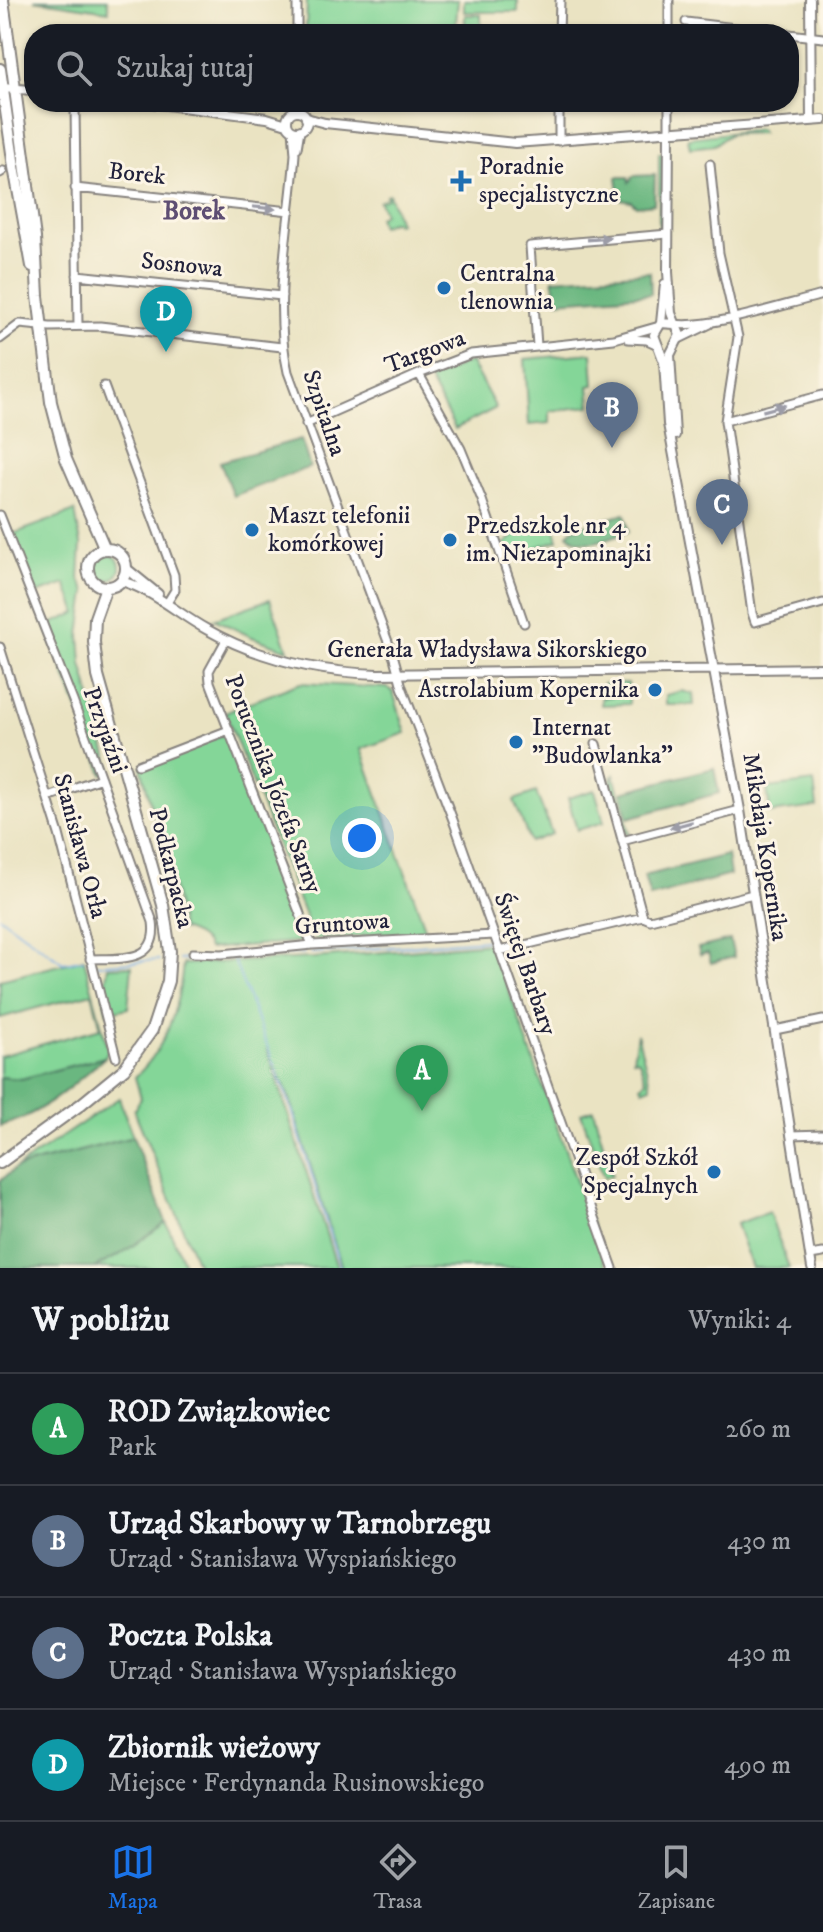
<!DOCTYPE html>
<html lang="pl">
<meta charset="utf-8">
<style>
:root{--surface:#171b24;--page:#242831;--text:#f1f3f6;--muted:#9ea1a6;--line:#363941;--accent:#1a73e8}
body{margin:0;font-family:"IM FELL DW Pica",serif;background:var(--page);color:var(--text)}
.you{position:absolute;left:362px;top:838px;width:28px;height:28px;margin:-20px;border:6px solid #fff;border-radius:50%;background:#1a73e8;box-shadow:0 0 0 12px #1a73e833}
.badge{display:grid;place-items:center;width:52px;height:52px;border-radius:50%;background:var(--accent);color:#fff;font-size:26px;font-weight:700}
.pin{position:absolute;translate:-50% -66px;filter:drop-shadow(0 2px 4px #0008)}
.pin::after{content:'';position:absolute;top:42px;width:28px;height:24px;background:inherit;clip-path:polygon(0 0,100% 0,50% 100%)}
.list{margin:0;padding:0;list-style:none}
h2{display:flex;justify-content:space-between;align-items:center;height:104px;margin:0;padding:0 32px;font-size:34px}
h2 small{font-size:26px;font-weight:400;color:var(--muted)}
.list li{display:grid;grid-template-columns:52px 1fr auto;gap:24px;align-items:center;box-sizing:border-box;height:112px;padding:0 32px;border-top:2px solid var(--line)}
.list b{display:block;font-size:30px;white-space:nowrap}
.list p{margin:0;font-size:26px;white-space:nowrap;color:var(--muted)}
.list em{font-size:26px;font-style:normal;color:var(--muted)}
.icon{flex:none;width:44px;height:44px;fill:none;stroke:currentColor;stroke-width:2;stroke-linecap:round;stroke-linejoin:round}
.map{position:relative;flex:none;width:823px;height:1268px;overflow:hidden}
.search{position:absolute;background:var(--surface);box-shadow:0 2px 6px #0004;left:24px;right:24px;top:24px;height:88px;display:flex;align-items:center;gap:20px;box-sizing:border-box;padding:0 28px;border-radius:32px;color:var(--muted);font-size:30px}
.sheet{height:552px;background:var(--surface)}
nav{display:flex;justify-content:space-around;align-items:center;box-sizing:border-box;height:112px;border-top:2px solid var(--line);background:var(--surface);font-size:22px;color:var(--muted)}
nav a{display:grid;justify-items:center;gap:4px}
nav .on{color:var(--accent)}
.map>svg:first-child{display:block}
</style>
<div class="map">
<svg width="823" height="1268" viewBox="0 0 823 1268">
<rect width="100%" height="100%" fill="#fcf5e5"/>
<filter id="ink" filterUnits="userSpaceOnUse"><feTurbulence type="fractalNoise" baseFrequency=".0125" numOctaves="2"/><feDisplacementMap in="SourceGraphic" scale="16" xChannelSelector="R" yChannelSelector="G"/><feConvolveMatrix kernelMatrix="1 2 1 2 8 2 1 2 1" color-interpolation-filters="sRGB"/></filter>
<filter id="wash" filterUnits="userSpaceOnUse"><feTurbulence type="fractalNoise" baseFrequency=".006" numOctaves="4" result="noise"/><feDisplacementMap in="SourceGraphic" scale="32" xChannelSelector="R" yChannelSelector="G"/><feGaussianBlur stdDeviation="1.8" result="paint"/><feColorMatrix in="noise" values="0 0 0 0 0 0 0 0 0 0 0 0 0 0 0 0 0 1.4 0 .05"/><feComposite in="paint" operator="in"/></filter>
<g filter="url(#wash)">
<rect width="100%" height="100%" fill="#eae3c2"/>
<path fill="#84d698" stroke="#537c6a" stroke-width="2" d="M34,0H107L109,11Z
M307,0H458L455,34H306Z
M464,0H518V12H464Z
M465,15H481V34H465Z
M760,129L762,133L730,134L714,145L690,148L688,138Z
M659,153H663V227L659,232Z
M389,194L399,223L396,224L394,221L381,226L378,217L384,214L379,201L387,198L386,195Z
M592,353L594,385L589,386L591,406L550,411V423L529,425L525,359Z
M470,361L496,408L455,429L429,380Z
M75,511L81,544L79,578L86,592L80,635L82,664L111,771L103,774L46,626L77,613L66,584L34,595L10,535Z
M553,522L558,540L507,557L503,545L519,532Z
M94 567a13 13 0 1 1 26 0a13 13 0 1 1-26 0Z
M270,599L288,650L252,637L214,619Z
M300,683L388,688L393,692L406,733L361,749L427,933L314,939L225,712Z
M628,683L629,692L601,696L603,684Z
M682,691L693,694L694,705H666V695Z
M625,694H629V704L601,705V698Z
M226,733L306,941L208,949C204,937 193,933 181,929L176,899L141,767Z
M614,775L630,836C617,828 606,787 614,775Z
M814,782L817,807L770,813L767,788Z
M595,790L604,822L577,830L568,798Z
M536,792L552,834L530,842L514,800Z
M492,943L607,1268H342L290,1099L267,1048L337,1268H199L134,1110L141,1098L135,1077C166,1049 179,1006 183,964L314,958Z
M84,959L108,1050L105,1057L21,1079L0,1077V1056L101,1028L92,993L0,1018V980Z
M132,966L128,1008L107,1013L103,995L108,967Z
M637,1034L651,1086L643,1089L641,1085L646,1081L639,1060L633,1059Z
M119,1098L133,1137L16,1168Z
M593,1109L612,1175L604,1178L581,1113Z
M769,1212L789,1268H752L736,1224Z
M166,1222L186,1268H94L121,1254Z"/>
<path fill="#6bb780" stroke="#466c5e" stroke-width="2" d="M655,175L654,204L636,206L631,201L620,199L617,177H628L629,182L633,176Z
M650,272L651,294L558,301L553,279Z
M301,439L310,467L233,496L220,462Z
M625,514L629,531C610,537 584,552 568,534L574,528Z
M714,768L719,793L628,818L622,792Z
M727,855L730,875L650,897L644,876Z
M730,940L734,957L711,963L708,953L700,955L698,948Z
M105,1057C74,1084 41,1116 0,1126V1077L21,1079Z
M133,1137L166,1222L121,1254L94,1268H0V1181L16,1168Z"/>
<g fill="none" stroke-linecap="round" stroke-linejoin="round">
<path stroke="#76ade5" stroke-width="2" d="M0,917L63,963L83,960
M311,953L487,940
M233,958L292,1110L340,1268
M179,960L304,953
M95,965L159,960"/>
</g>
</g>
<g filter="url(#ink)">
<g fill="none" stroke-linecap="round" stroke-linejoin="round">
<defs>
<path id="minor" d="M686,22L786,34
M297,34V0
M559,34L560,0
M669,34V0
M789,34L823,38
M75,108L78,326
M293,130L295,154C290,225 272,301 288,372L394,658L402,687L453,820L613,1268
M669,133V102
M559,141V102
M297,148L300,130
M710,164L719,253L738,337L725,421L752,613L755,622L823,603
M0,173L3,171
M75,188L290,211
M77,275L282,296
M674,324C711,329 785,304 823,295
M0,339L20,324L50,327L100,326L282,347
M628,339L647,340L658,345
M679,339L710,324
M537,346L530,246L668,234
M419,374L461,449L482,500L524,623
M104,386L174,575L175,590L167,603
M725,421L823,395
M306,424L419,374L471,354L614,339L656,327
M0,515L73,701L153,922C159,964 118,958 90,959
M226,640L209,671L210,682L312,945
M0,647L59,834L116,1057
M596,744L643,917
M138,765L229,730
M48,797L101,778
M622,841L740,810
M499,951L643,917L650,920L753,894
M193,953L222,954L312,945L494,935
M775,1030L823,1020
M791,1135L823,1134
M810,1255L823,1253"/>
<path id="tertiary" d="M810,0L811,121
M0,88L34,90
M143,102L267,118L287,124
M287 121a10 10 0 1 1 20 0a10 10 0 1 1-20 0Z
M306,118L325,123L515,143L823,120
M669,133L668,272L671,313L680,335L670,355L675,435
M661,323L665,284
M674,324L661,323L654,335L664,362L668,424L740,810L812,1268
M126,568L158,594
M121,581C153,590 177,613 206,629C260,660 317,672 378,674L823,668"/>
<path id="secondary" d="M3,0L35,238L38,296L51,402L66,459L105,549
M0,69L14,167L32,266
M88 568a19 19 0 1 1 38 0a19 19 0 1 1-38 0Z
M0,1163L80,1105L124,1069L152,1030L168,981L170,951L163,905L98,676L94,642L95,618L106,587"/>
</defs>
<use href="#minor" stroke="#86827e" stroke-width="11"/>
<use href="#tertiary" stroke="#86827e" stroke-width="12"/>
<use href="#secondary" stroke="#86827e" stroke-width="14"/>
<use href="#minor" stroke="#fff" stroke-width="7"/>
<use href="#tertiary" stroke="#fff" stroke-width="8"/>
<use href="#secondary" stroke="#fff" stroke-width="10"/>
</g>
<defs><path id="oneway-solid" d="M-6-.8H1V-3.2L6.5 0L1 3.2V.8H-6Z" transform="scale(2)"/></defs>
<g fill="#9c9ca7">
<use href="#oneway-solid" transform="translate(264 208) rotate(6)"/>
<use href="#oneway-solid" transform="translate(599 239) rotate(-4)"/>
<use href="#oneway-solid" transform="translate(774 408) rotate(-15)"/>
<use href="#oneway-solid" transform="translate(681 825) rotate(165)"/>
</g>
</g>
<g fill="#1f6fb2" stroke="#fcf5e5" stroke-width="3">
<path d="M457 169h8v8h8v8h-8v8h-8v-8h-8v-8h8z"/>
<circle cx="444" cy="288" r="8"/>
<circle cx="252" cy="530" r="8"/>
<circle cx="450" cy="540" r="8"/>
<circle cx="655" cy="690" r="8"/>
<circle cx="516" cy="742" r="8"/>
<circle cx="714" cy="1172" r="8"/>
</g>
<g text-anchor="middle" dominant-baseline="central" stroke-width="6" stroke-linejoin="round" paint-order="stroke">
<g font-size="24" fill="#22223b" stroke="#fcf5e5" text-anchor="start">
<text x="479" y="167">Poradnie<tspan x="479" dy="28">specjalistyczne</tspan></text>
<text x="460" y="274">Centralna<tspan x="460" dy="28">tlenownia</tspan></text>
<text x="268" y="516">Maszt telefonii<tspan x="268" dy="28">komórkowej</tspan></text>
<text x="466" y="526">Przedszkole nr 4<tspan x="466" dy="28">im. Niezapominajki</tspan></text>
<text x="639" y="690" text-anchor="end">Astrolabium Kopernika</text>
<text x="532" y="728">Internat<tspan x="532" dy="28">"Budowlanka"</tspan></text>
<text x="698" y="1158" text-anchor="end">Zespół Szkół<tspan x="698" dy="28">Specjalnych</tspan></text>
</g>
<g font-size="24" fill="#22223b" stroke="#fcf5e5">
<text transform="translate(137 174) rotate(6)">Borek</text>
<text transform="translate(182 265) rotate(6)">Sosnowa</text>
<text transform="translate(425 352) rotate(-21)">Targowa</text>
<text transform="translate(324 413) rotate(71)">Szpitalna</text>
<text x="487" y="650">Generała Władysława Sikorskiego</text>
<text transform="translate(105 730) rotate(70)">Przyjaźni</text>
<text transform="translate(273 784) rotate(69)">Porucznika Józefa Sarny</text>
<text transform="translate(80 846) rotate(75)">Stanisława Orła</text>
<text transform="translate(765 847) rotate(81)">Mikołaja Kopernika</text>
<text transform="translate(171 868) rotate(76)">Podkarpacka</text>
<text transform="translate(342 924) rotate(-4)">Gruntowa</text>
<text transform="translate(525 964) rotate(71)">Świętej Barbary</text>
</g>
<g font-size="26" font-weight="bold" fill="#5e4e73" stroke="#fcf5e5">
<text x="194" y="211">Borek</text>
</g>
</g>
</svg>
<div class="you"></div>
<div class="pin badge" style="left:422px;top:1111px;background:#2e9e5b">A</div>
<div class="pin badge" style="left:612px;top:448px;background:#5c6f8a">B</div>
<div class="pin badge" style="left:722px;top:545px;background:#5c6f8a">C</div>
<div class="pin badge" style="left:166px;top:352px;background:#0f9aa8">D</div>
<div class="search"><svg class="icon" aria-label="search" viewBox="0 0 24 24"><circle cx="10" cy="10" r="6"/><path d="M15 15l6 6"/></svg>Szukaj tutaj</div>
</div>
<section class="sheet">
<h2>W pobliżu<small>Wyniki: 4</small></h2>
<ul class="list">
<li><span class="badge" style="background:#2e9e5b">A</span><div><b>ROD Związkowiec</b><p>Park</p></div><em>260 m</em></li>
<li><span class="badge" style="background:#5c6f8a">B</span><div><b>Urząd Skarbowy w Tarnobrzegu</b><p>Urząd · Stanisława Wyspiańskiego</p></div><em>430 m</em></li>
<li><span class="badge" style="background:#5c6f8a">C</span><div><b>Poczta Polska</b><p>Urząd · Stanisława Wyspiańskiego</p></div><em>430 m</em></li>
<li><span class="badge" style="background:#0f9aa8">D</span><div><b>Zbiornik wieżowy</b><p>Miejsce · Ferdynanda Rusinowskiego</p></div><em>490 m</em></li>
</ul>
</section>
<nav>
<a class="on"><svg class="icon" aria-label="map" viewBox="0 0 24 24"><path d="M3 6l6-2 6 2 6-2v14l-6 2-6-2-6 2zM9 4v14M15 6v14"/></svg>Mapa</a>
<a><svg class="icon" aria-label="directions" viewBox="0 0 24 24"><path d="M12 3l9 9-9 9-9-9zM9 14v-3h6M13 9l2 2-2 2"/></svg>Trasa</a>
<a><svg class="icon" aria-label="saved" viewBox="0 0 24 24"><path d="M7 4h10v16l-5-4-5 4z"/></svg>Zapisane</a>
</nav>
